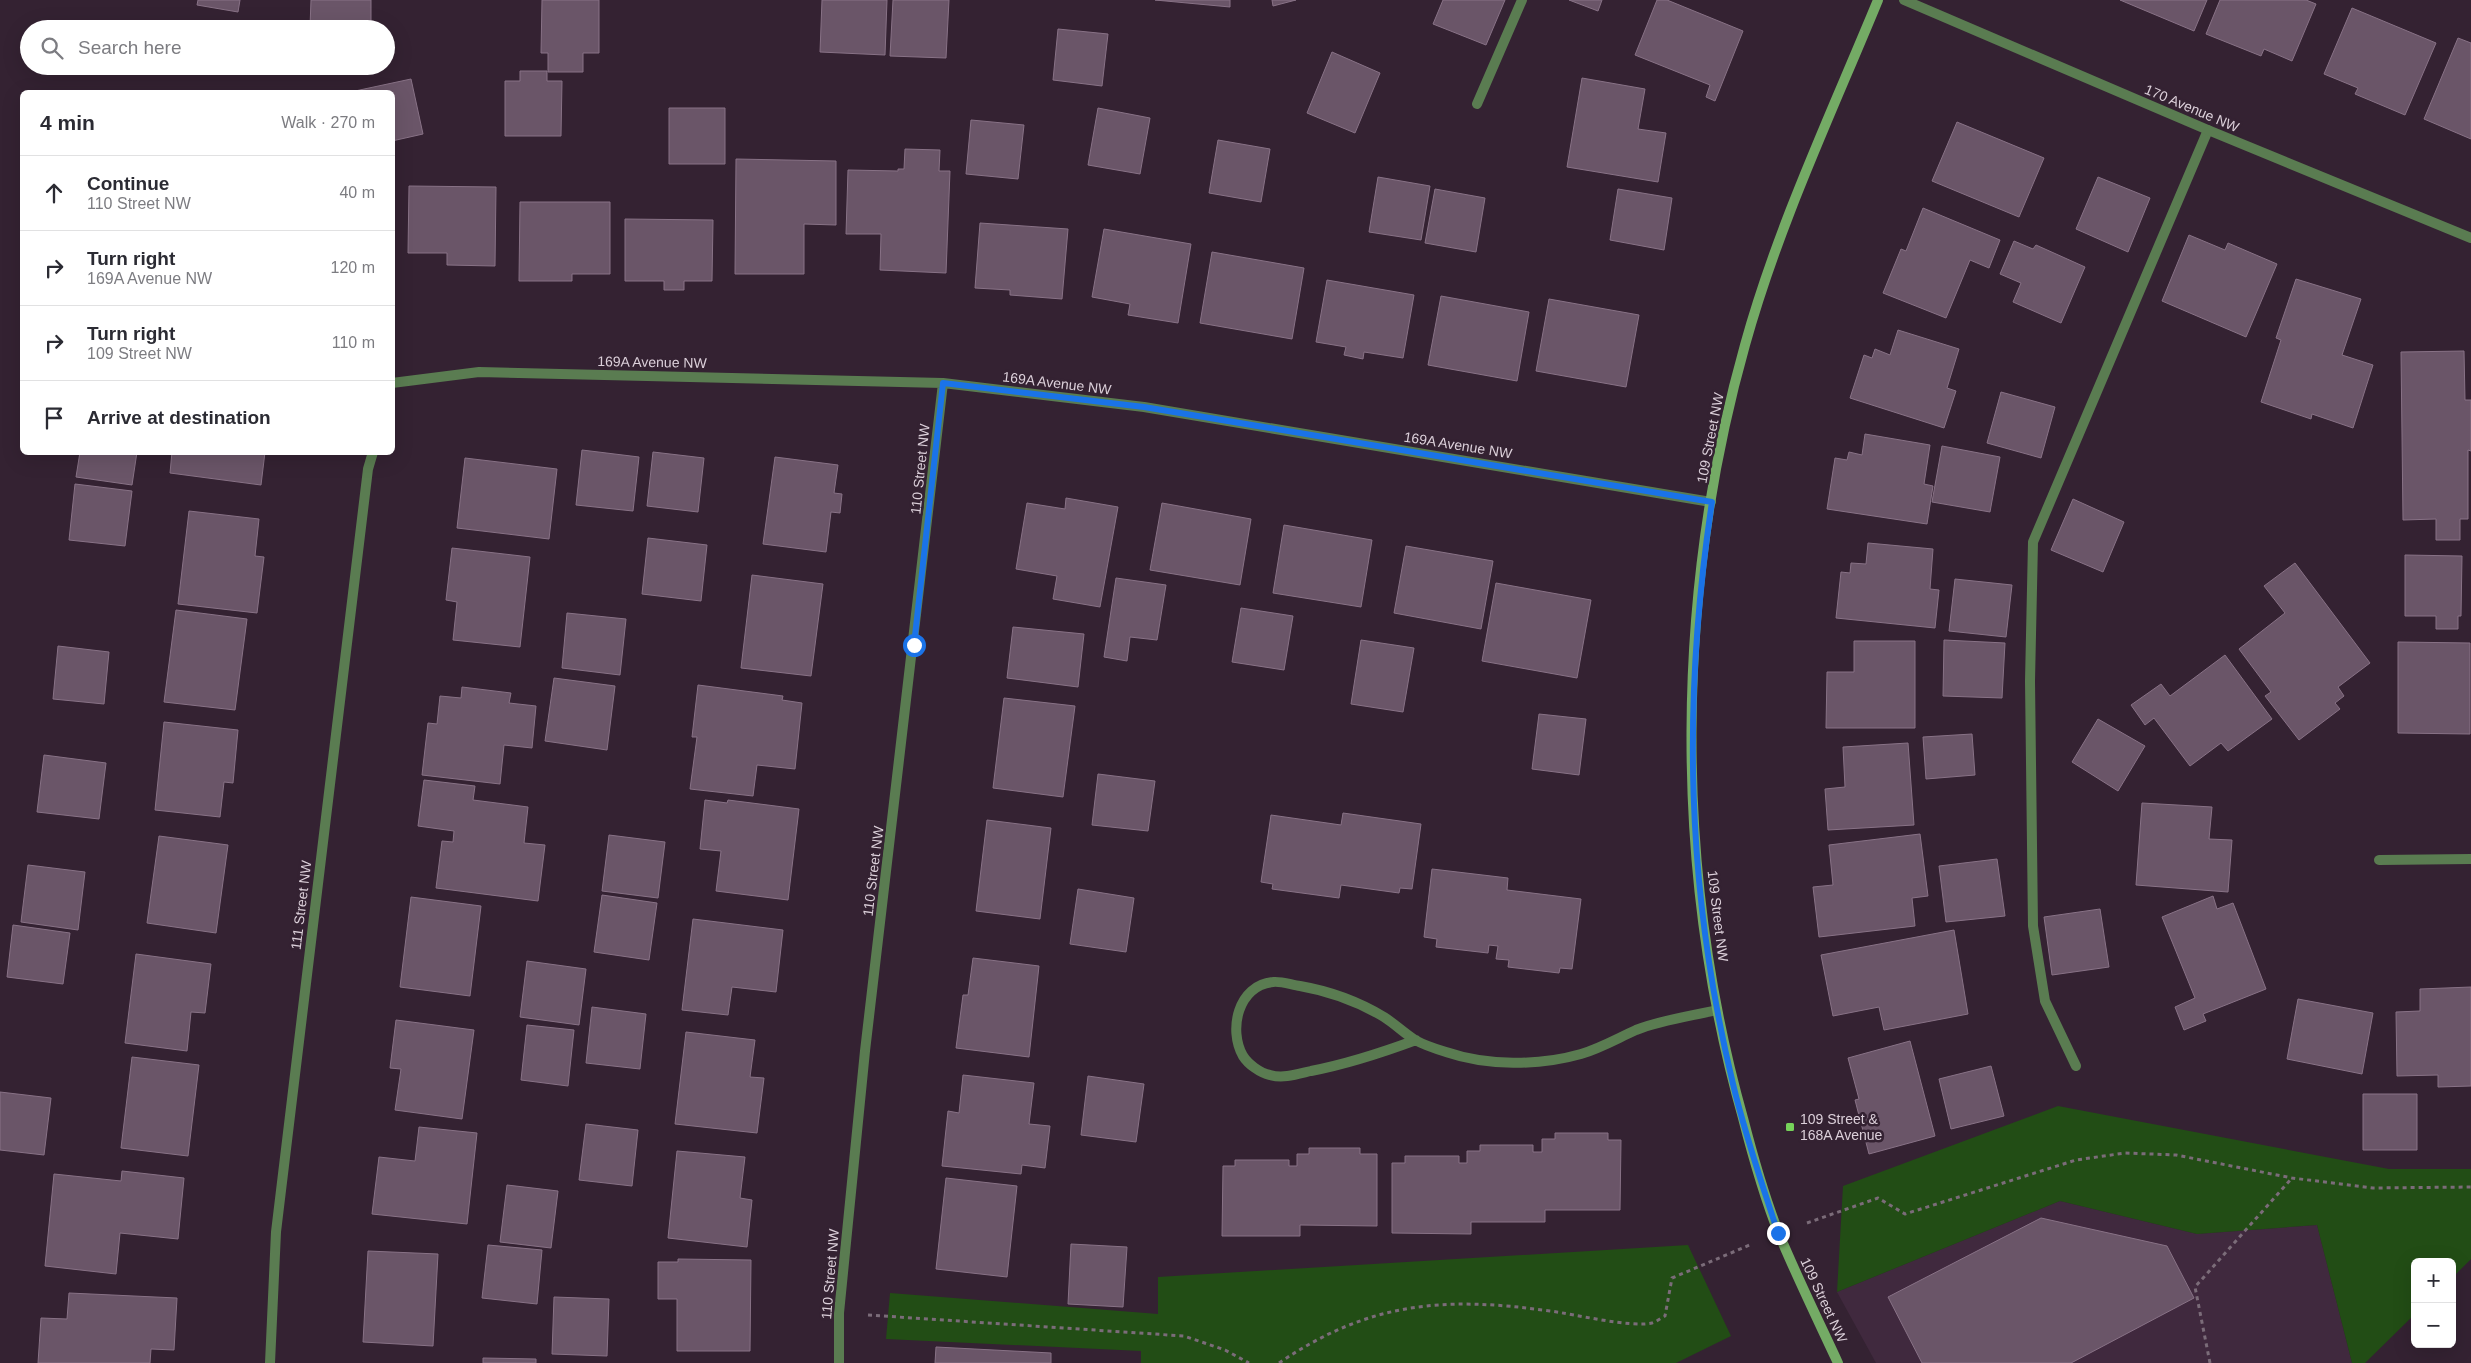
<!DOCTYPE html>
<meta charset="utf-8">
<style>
:root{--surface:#fff;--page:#f7f7f7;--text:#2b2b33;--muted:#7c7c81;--line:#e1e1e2}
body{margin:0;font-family:Helvetica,sans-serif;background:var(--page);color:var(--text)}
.controls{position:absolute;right:15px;bottom:15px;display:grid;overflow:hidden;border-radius:8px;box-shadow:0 5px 20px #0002}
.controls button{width:45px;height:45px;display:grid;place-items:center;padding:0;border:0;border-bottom:1px solid var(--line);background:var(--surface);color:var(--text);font:25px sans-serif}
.stop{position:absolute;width:15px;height:15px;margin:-11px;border:4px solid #1a73e8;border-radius:50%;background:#fff}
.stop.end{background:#1a73e8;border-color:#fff;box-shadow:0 1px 5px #0008}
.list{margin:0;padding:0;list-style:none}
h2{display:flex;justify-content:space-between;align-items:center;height:65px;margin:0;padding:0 20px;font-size:21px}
h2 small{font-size:16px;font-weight:400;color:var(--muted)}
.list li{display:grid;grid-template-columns:32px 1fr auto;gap:15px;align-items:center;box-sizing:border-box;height:75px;padding:0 20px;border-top:1px solid var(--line)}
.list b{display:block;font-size:19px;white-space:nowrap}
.list p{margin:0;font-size:16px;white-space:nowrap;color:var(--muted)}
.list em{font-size:16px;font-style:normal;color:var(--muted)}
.icon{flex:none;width:28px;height:28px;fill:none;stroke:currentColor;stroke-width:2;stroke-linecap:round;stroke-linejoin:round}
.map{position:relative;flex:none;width:2471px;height:1363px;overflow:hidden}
.search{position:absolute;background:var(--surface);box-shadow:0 5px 20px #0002;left:20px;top:20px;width:375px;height:55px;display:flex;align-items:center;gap:12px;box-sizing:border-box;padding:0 18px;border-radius:28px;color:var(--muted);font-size:19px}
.panel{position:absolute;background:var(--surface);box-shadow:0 5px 20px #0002;left:20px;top:90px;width:375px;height:365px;border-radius:8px}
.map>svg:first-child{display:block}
</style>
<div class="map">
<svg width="2471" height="1363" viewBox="0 0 2471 1363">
<rect width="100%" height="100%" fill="#342232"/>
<path fill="#40293e" d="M2060,1201L2197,1234L2317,1225L2352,1363H1876L1837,1292Z"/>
<path fill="#224d15" d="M2058,1106L2389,1169H2471V1259L2452,1278V1262H2415V1314L2365,1363H2352L2317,1225L2197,1234L2060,1201L1837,1292L1843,1186Z
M1688,1245L1731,1336L1676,1363H1141V1351L886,1339L890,1293L1158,1314V1277Z"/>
<path fill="#6a5568" stroke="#887286" d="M198,0H240L238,12L197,5Z
M311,0H371V27H310Z
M542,0H599V53H583V72H548V53H541Z
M822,0H887L885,55L820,52Z
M893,0H949L946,58L890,56Z
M1155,0H1230V7Z
M1272,0H1296L1273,6Z
M1443,0H1505L1486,45L1433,24Z
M1569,0H1602L1598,11Z
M1657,0H1667L1743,31L1715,101L1706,97L1710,85L1635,55Z
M2120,0H2207L2194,31Z
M2220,0H2306L2316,4L2292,61L2264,49L2261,56L2206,34Z
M2352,8L2436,43L2405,115L2355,94L2358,88L2324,74Z
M1058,29L1108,34L1102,86L1053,80Z
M2458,38L2471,43V139L2424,119Z
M1332,52L1380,73L1355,133L1307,113Z
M520,71H547V81H562L561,136H505V81H520Z
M1582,78L1645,89L1638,129L1666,133L1658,182L1567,167Z
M411,79L423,134L392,141V92H356L355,91Z
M669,108H725V164H669Z
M1098,108L1150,118L1140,174L1088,165Z
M971,120L1024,125L1018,179L966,174Z
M1957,122L2044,158L2019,217L1932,181Z
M1218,140L1270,149L1261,202L1209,193Z
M905,149L940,150L939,171H950L946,273L880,270L881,234H846L848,170L898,171V169H904Z
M736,159L836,161V225L804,224V274H735Z
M1378,177L1430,186L1421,240L1369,232Z
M2098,177L2150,198L2128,252L2076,229Z
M409,186L496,187L495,266L447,265V253H408Z
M1435,189L1485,198L1476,252L1425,243Z
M1618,189L1672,198L1664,250L1610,240Z
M520,202H610V274H572V281H519Z
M1923,208L2000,240L1989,268L1970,260L1946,318L1883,293L1901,249L1906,251Z
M625,219L713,220L712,281H684V290H664V281H625Z
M980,223L1068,229L1062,299L1010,295V290L975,288Z
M1104,229L1191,244L1178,323L1128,315L1130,304L1092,297Z
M2189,235L2225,250L2228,243L2277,264L2246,337L2162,301Z
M2014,241L2033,249L2036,245L2085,267L2061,323L2013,302L2021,283L2000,274Z
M1212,252L1304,268L1292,339L1200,323Z
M2296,279L2361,299L2342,355L2373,365L2353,428L2312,414L2311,419L2261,402L2281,340L2276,338Z
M1327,280L1414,295L1403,358L1364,352L1363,359L1344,355L1346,347L1316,342Z
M1441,296L1529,312L1517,381L1428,365Z
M1549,299L1639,315L1626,387L1536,371Z
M1898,330L1959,349L1947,388L1956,391L1944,428L1850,398L1864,355L1872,358L1875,349L1890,355Z
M2464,351L2465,400H2471V451L2468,450V519H2460V540H2436V519L2403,520L2401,352Z
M2001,392L2055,407L2041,458L1987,443Z
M1865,434L1930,445L1924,484L1933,486L1927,524L1827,509L1835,458L1847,460L1849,452L1862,455Z
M1942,446L2000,457L1990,512L1932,502Z
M582,450L639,457L633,511L576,505Z
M80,452H137L132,485L76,477Z
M172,452H265L261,485L170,473Z
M653,452L704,458L698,512L647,506Z
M775,457L838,465L834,493L842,494L840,513L831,512L826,552L763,544Z
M465,458L557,469L549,539L457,528Z
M75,484L132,491L125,546L69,540Z
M1066,498L1118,507L1100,607L1053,599L1057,576L1016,569L1027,503L1065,509Z
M2073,499L2124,522L2103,572L2051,550Z
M1162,503L1251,519L1240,585L1150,570Z
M189,511L259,519L255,556L264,557L257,613L178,604Z
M1284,525L1372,540L1361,607L1273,593Z
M648,538L707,545L701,601L642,594Z
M1868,543L1933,549L1930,589L1939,590L1935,628L1836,618L1841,572L1850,573L1851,563L1866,564Z
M1406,546L1493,561L1481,629L1394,613Z
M452,548L530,557L520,647L453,640L457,602L446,600Z
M2405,555L2462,556L2461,616H2458V629H2436V616H2405Z
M2295,563L2370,663L2338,687L2344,696L2335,703L2340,709L2299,740L2265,696L2271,692L2239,649L2285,613L2264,586Z
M752,575L823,584L811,676L741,668Z
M1116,578L1166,585L1157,640L1130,637L1127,661L1104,657Z
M1955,579L2012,585L2006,637L1949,631Z
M1496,583L1591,600L1577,678L1482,661Z
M1241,608L1293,616L1284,670L1232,662Z
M176,610L247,619L235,710L164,702Z
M567,613L626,619L620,675L562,668Z
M1013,627L1084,634L1078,687L1007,678Z
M1361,640L1414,648L1403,712L1351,704Z
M1944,640L2005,643L2002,698L1943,696Z
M1854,641H1915V728H1826L1827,672H1854Z
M2398,642L2470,643V734L2398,733Z
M58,646L109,652L104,704L53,699Z
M2225,655L2272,719L2228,751L2221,743L2190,766L2154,718L2145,725L2131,705L2161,684L2170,696Z
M554,678L615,686L607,750L545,741Z
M698,685L783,696L782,700L802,703L795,769L757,765L753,796L690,789L697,737H692Z
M462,687L511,693L509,703L536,706L532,748L504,745L500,784L422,775L428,723L437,724L440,696L461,698Z
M1004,698L1075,706L1063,797L993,788Z
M1539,714L1586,719L1579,775L1532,769Z
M2098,719L2145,746L2118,791L2072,762Z
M164,722L238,730L233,783L224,782L220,817L155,810Z
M1972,734L1975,775L1926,779L1923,737Z
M1908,743L1914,825L1828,830L1825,789L1845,787L1843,747Z
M44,755L106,763L99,819L37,812Z
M1098,774L1155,781L1148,831L1092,825Z
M424,780L475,786L473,800L528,807L524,843L545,845L538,901L436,888L442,841L453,842L454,831L418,826Z
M705,800L727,803L728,800L799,809L788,900L716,891L721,851L700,849Z
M2142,803L2212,807L2209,839L2232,840L2228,892L2136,885Z
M1343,813L1421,824L1412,889L1400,888L1399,893L1341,885L1339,898L1272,889L1273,884L1261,882L1271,815L1341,825Z
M987,820L1051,828L1040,919L976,911Z
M1920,834L1928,896L1912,898L1915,926L1819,937L1813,887L1833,885L1829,845Z
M609,835L665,842L658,898L602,891Z
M159,836L228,845L216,933L147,923Z
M1997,859L2005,916L1946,922L1939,866Z
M28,865L85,872L78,930L21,922Z
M1432,869L1508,878L1507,890L1581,899L1572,969L1560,968L1559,973L1508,967L1509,960L1496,959L1498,946L1489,945L1488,953L1436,947L1437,939L1424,937Z
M1078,889L1134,898L1126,952L1070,944Z
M602,895L657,903L649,960L594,952Z
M2213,896L2217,909L2233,903L2266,989L2203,1014L2206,1021L2184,1030L2175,1007L2195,998L2162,917Z
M411,897L481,906L470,996L400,987Z
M2100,909L2109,967L2052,975L2044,917Z
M693,919L783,930L776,992L732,987L728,1015L682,1010Z
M13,925L70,933L63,984L7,977Z
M1954,930L1968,1014L1884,1030L1879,1007L1833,1016L1821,955Z
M136,954L211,964L205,1013L191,1012L187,1051L125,1043Z
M973,958L1039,966L1029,1057L956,1048L963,995H968Z
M527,961L586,969L579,1025L520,1017Z
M2471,987V1086L2438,1087V1075L2397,1076L2396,1012L2420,1011V989Z
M2298,999L2373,1013L2362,1074L2287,1059Z
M592,1007L646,1014L640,1069L586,1063Z
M396,1020L474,1030L462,1119L395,1110L401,1069L390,1068Z
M527,1025L574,1030L568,1086L521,1080Z
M686,1032L755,1040L750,1077L764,1078L757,1133L675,1124Z
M1910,1041L1935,1136L1869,1154L1855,1100L1859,1099L1848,1058Z
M132,1057L199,1065L188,1156L121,1148Z
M1991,1066L2004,1116L1951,1129L1939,1079Z
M963,1075L1034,1083L1029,1124L1050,1126L1045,1168L1022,1165L1021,1174L942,1166L948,1111L959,1113Z
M1088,1076L1144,1084L1136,1142L1081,1135Z
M0,1092L51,1098L44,1155L0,1150Z
M2363,1094H2417V1150H2363Z
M586,1124L638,1130L632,1186L579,1180Z
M419,1127L477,1133L467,1224L372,1214L379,1157L415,1161Z
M1555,1133H1608V1140H1621L1620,1210H1545V1222H1471V1234L1392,1233V1163H1405V1156H1459V1163H1467V1151H1480V1145H1533V1152H1542V1139H1555Z
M1309,1148H1360V1154H1377V1226L1300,1225V1236H1222L1223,1166H1235V1160H1289V1166H1297V1154H1309Z
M677,1151L745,1157L740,1198L752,1200L747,1247L668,1238Z
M122,1171L184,1178L178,1239L120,1233L116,1274L45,1266L54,1174L121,1181Z
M946,1178L1017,1186L1007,1277L936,1269Z
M507,1185L558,1191L551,1248L500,1242Z
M2041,1218L2167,1246L2194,1298L2071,1363H1922L1888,1297Z
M1071,1244L1127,1247L1123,1307L1068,1304Z
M488,1245L542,1250L537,1304L482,1298Z
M368,1251L438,1254L433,1346L363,1342Z
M678,1259L751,1260L750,1351H677V1299H658V1262H678Z
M69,1293L177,1298L174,1350L151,1349L150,1363H38L41,1318L67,1319Z
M554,1297L609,1299L607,1356L552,1354Z
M936,1347L1051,1353V1363H935Z
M483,1358L536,1359V1363H483Z"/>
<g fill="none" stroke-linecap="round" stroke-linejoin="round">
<path stroke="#7b6c79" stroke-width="3" stroke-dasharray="4 4" stroke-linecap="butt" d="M1807,1223L1878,1198L1905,1214L2076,1160L2125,1153L2176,1155L2292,1178L2373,1188L2471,1187
M868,1315L1184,1336L1225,1350L1249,1363
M1279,1363C1369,1302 1443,1296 1550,1311C1573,1314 1632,1328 1652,1323C1656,1322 1661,1318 1665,1316L1672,1278L1752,1244
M2210,1363L2195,1287L2292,1178"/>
<path stroke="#5a7c51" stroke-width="10" d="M1477,104L1522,0
M1416,1040C1381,1053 1347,1064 1311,1071C1298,1074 1283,1079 1270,1075C1260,1073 1248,1064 1243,1056C1228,1030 1238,985 1273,982C1281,981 1292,985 1300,986C1329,991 1359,1002 1384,1017C1395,1024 1404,1033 1415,1040C1424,1045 1436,1049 1446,1052C1487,1066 1539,1066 1581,1054C1601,1048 1618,1038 1636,1030C1661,1020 1691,1016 1717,1010
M2076,1066L2045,1001L2033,926L2030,681L2033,542L2208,130"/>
<path stroke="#5a7c51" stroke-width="10" d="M1904,0L2208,130L2471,238
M392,383L479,372L943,383L1144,407L1711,502
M2379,860L2471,859
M270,1363L276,1232L368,469L373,452
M839,1363V1313L865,1051L943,383"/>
<path stroke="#74ab65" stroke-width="10" d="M1838,1363C1818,1320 1797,1277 1779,1234C1764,1196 1753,1157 1743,1118C1673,870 1675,593 1745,345C1778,226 1831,114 1878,0"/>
</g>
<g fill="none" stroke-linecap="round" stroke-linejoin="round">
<path stroke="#1a73e8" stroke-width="6" d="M914,645L943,383L1144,407L1712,502C1682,701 1686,889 1733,1084C1745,1135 1762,1184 1778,1233"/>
</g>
<rect fill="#76d25a" stroke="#342232" stroke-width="2" x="1785" y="1122" width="10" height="10" rx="2.5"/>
<g text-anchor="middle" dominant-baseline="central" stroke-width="5" stroke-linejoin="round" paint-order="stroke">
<g font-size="14" fill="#dcd0da" stroke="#342232">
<text transform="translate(2192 108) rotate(23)">170 Avenue NW</text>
<text transform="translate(652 362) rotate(1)">169A Avenue NW</text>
<text transform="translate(1057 383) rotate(7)">169A Avenue NW</text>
<text transform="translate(1710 438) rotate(-79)">109 Street NW</text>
<text transform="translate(1458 445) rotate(9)">169A Avenue NW</text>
<text transform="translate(920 469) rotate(-84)">110 Street NW</text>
<text transform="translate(873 871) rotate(-83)">110 Street NW</text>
<text transform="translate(301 905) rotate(-83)">111 Street NW</text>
<text transform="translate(1718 916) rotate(83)">109 Street NW</text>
<text transform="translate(830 1274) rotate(-85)">110 Street NW</text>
<text transform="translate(1824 1300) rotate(65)">109 Street NW</text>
</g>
<g font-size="14" fill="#dcd0da" stroke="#342232" text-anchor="start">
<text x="1800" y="1119">109 Street &amp;<tspan x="1800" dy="16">168A Avenue</tspan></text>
</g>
</g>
</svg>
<div class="controls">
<button>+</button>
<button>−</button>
</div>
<div class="stop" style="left:914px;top:645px"></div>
<div class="stop end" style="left:1778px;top:1233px"></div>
<div class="search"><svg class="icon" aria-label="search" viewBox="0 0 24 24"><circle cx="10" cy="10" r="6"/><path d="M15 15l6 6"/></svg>Search here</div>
<section class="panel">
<h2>4 min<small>Walk · 270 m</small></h2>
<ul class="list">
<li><svg class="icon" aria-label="ahead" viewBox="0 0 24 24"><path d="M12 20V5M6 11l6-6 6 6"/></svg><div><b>Continue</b><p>110 Street NW</p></div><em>40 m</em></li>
<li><svg class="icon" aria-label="right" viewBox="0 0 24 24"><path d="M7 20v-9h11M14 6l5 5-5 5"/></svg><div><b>Turn right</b><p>169A Avenue NW</p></div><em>120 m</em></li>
<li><svg class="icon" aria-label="right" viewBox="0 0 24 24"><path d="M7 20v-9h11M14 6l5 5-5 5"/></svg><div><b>Turn right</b><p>109 Street NW</p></div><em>110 m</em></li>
<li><svg class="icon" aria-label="arrive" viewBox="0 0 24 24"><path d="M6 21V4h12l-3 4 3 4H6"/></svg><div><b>Arrive at destination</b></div></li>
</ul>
</section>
</div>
